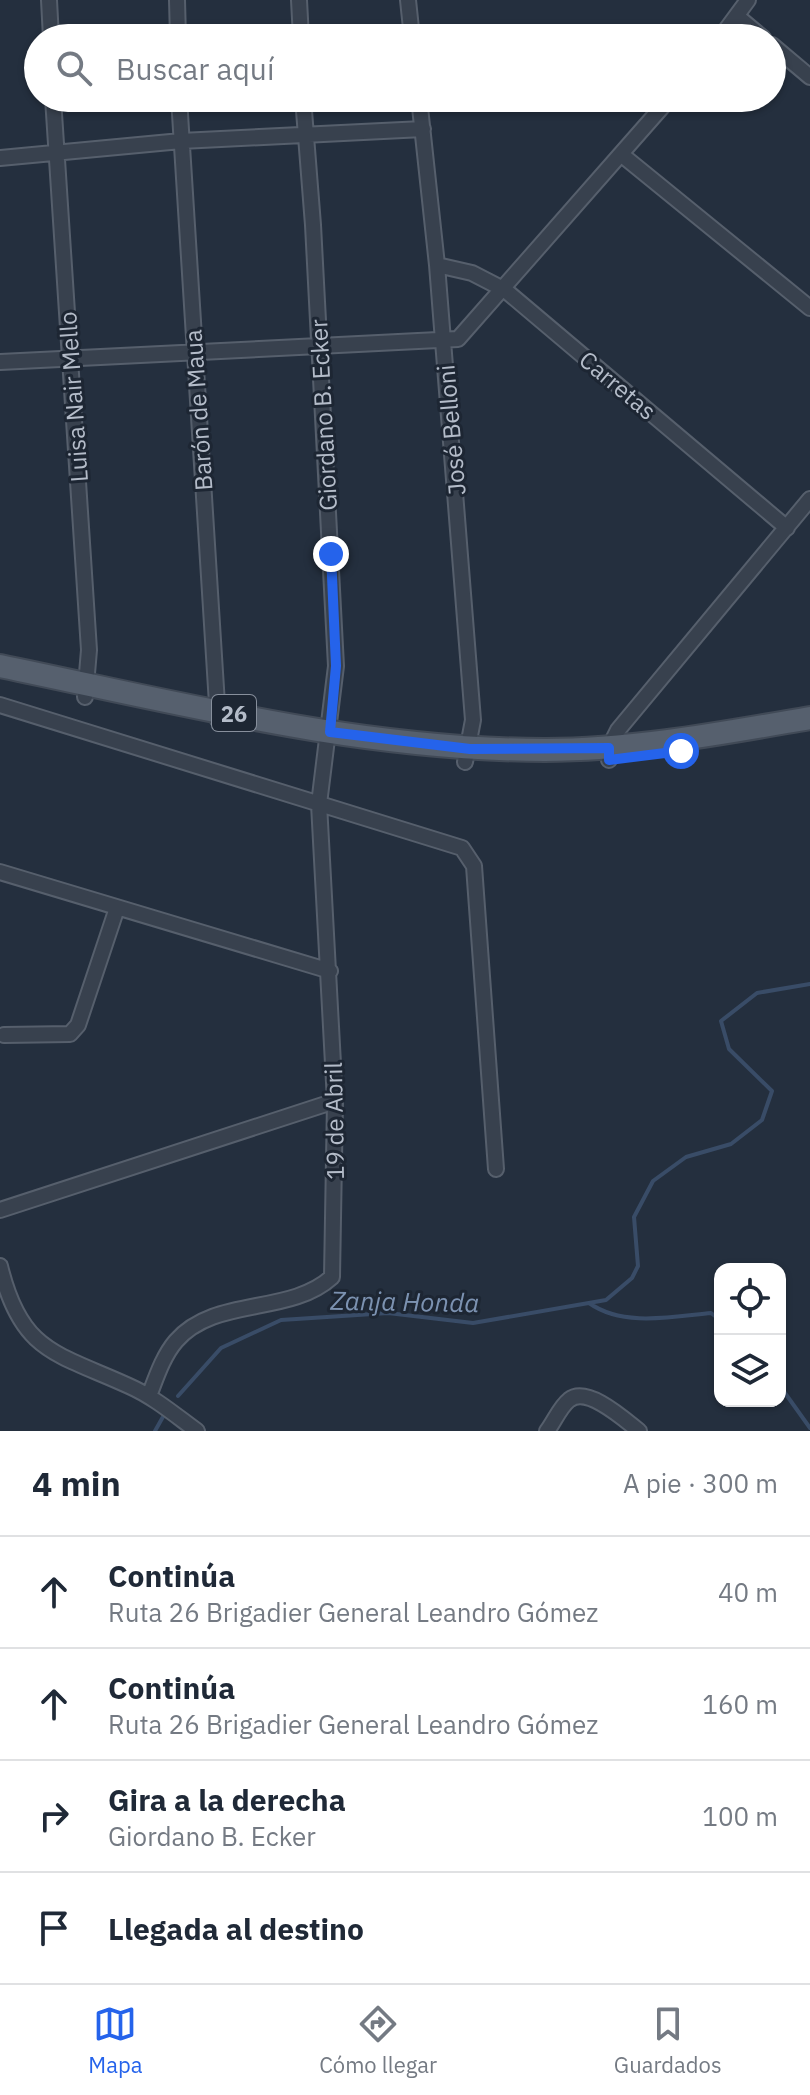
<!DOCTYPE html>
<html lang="es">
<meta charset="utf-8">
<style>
:root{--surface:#fff;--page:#f2f2f3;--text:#1f2937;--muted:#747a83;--line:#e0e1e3;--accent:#2563eb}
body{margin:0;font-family:"IBM Plex Sans",sans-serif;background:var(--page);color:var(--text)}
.controls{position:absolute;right:24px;bottom:24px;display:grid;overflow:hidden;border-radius:16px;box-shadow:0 2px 6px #0004}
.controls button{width:72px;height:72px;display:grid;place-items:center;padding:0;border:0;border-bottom:2px solid var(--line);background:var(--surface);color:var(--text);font:40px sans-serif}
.stop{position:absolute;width:24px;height:24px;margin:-18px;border:6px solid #2563eb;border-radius:50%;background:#fff}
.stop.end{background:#2563eb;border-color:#fff;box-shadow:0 2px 8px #0008}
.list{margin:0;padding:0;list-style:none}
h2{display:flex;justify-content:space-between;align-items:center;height:104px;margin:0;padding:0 32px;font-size:34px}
h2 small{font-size:26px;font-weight:400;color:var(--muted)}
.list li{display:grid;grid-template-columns:52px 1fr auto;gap:24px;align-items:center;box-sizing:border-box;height:112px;padding:0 32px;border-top:2px solid var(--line)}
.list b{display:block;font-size:30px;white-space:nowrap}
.list p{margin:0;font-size:26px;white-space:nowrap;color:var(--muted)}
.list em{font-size:26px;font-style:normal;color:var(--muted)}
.icon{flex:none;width:44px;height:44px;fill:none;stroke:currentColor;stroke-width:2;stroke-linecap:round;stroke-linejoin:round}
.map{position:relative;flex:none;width:810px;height:1431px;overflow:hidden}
.search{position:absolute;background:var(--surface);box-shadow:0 2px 6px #0004;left:24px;right:24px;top:24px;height:88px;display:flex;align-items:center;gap:20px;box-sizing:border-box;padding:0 28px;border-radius:44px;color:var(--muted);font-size:30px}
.sheet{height:552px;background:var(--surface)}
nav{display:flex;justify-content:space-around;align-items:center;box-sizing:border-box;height:112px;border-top:2px solid var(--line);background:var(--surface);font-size:22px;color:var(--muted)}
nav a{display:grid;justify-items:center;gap:4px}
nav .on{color:var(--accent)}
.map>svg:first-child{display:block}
</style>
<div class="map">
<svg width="810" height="1431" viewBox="0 0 810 1431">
<rect width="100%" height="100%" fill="#242f3e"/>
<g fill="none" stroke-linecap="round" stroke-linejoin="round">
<path stroke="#394c67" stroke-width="4" d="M589,1303C623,1327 671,1317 711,1313L720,1320
M780,1386L810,1428
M178,1396L221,1348L281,1320L388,1313L473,1323L606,1300L632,1278L638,1266L634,1217L653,1181L686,1157L731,1144L762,1120L772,1091L729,1049L721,1021L757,993L810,984
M155,1431L164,1415"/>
<defs>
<path id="street" d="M49,0L51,38
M177,0L178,38
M299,0L301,38
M408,0L412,38
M738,17L763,38
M720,38L748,0
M772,45L810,77
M53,98L89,650L85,697
M179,98L218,720
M419,98L437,265L473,720L465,762
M622,155L810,308
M0,158L181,141L423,129
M437,265L472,273L505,290L787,528
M0,362L458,339L670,98
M0,705L462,848L474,866L496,1169
M609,760V748L618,730L810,499
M0,872L330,971
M4,1035L70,1034L78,1025L117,908
M0,1210L335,1101
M0,1266C21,1353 57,1353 129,1386C154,1397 175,1415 197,1431
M149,1396C156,1378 163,1356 176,1341C215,1296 289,1316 332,1277L335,1101L319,804L336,666L313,225L303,98
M547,1431C554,1422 560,1407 569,1400C587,1385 625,1420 639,1431"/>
<path id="primary" d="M0,666C179,703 361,750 545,750C634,750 723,733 810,718"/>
</defs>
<use href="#street" stroke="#565f6c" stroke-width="18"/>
<use href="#primary" stroke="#414a57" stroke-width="26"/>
<use href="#street" stroke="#38414e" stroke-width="14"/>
<use href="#primary" stroke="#56606e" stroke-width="22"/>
</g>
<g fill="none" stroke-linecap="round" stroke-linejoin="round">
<path stroke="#2563eb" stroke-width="10" d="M331,554L336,666L330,732L470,749L609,748V760L681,751"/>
</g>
<g text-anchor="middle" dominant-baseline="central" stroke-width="6" stroke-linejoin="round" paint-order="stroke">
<rect fill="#1d2633" stroke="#878f9c" stroke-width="2" x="212" y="695" width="44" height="36" rx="6"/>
<g font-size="22" font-weight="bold" fill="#b4bcc9">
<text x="234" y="713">26</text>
</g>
<g font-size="24" fill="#b4bcc9" stroke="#1d2633">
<text transform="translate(618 385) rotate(40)">Carretas</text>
<text transform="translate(73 397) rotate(-94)">Luisa Nair Mello</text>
<text transform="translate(198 410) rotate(-94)">Barón de Maua</text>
<text transform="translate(323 415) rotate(-93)">Giordano B. Ecker</text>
<text transform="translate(451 430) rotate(-95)">José Belloni</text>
<text transform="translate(334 1121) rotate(-91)">19 de Abril</text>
</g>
<g font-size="26" font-style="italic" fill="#7c92b1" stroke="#1d2633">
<text transform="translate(405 1301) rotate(1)">Zanja Honda</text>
</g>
</g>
</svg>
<div class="controls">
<button><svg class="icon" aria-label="locate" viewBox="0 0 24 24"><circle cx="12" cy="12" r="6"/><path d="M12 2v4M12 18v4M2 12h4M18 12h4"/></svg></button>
<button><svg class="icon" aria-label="layers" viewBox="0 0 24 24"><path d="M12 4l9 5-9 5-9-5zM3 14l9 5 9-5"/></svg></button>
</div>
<div class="stop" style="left:681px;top:751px"></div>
<div class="stop end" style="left:331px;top:554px"></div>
<div class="search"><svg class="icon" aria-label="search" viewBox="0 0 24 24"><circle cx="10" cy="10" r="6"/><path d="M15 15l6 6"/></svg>Buscar aquí</div>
</div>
<section class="sheet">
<h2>4 min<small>A pie · 300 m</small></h2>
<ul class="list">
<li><svg class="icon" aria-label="ahead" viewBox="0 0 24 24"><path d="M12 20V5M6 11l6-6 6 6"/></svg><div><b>Continúa</b><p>Ruta 26 Brigadier General Leandro Gómez</p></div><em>40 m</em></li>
<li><svg class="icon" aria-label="ahead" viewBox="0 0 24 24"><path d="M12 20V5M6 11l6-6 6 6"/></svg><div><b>Continúa</b><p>Ruta 26 Brigadier General Leandro Gómez</p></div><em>160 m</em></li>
<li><svg class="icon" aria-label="right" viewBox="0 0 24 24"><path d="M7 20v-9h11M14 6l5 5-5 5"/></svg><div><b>Gira a la derecha</b><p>Giordano B. Ecker</p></div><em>100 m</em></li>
<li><svg class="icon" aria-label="arrive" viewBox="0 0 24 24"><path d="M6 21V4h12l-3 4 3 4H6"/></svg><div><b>Llegada al destino</b></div></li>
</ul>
</section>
<nav>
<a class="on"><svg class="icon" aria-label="map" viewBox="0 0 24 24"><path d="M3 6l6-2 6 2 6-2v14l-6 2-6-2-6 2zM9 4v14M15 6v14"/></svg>Mapa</a>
<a><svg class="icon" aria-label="directions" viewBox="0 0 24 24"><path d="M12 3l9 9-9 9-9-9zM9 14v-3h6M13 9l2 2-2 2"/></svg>Cómo llegar</a>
<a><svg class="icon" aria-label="saved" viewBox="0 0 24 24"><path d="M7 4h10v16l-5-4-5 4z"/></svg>Guardados</a>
</nav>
